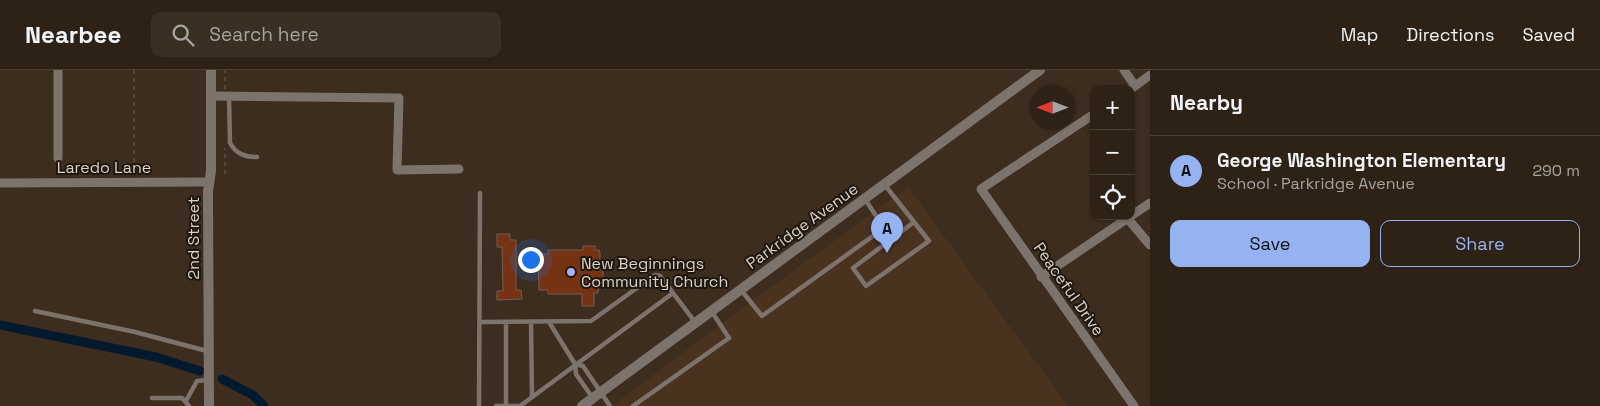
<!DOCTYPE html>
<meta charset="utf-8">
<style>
:root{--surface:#2e2216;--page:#3a2f23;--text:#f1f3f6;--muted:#a7a4a1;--line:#493f35;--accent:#95b2f1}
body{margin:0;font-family:"Space Grotesk",sans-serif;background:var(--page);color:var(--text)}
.controls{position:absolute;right:15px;top:15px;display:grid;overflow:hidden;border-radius:10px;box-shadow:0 1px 4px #0004}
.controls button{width:45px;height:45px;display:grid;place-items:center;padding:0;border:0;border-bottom:1px solid var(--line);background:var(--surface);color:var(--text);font:25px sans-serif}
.compass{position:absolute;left:1030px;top:15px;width:45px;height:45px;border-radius:50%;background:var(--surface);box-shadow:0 1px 4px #0004;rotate:270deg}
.you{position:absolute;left:530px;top:189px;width:18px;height:18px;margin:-12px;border:4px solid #fff;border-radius:50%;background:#1a73e8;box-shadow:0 0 0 8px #1a73e833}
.badge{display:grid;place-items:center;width:32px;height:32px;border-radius:50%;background:var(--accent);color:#111;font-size:16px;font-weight:700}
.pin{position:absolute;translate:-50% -41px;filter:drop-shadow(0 1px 2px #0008)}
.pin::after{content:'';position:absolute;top:26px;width:18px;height:15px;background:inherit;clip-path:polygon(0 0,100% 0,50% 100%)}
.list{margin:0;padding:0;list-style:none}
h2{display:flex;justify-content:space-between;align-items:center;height:65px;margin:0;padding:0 20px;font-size:21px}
h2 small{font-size:16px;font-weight:400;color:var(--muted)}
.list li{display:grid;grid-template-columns:32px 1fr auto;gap:15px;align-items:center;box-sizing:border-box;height:70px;padding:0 20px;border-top:1px solid var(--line)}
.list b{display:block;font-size:19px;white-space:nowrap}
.list p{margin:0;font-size:16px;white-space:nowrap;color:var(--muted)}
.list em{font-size:16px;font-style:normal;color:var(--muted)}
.actions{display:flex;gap:10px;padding:15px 20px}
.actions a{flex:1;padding:11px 0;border:1px solid var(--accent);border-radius:10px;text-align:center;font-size:18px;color:var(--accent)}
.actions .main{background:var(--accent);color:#111}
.icon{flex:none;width:28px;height:28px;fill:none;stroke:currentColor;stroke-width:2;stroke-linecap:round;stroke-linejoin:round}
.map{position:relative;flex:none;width:1150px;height:336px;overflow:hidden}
header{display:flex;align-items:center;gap:30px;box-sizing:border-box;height:70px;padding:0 25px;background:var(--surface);border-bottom:1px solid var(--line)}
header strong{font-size:24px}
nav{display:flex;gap:28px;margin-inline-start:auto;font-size:18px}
.search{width:350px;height:45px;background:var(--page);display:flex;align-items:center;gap:12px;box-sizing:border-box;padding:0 18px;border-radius:10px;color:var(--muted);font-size:19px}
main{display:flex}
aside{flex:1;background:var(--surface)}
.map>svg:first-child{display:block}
</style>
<header>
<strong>Nearbee</strong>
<div class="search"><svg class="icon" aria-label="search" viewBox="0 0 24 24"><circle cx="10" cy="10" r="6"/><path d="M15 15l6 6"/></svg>Search here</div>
<nav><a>Map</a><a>Directions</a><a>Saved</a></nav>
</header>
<main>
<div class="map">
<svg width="1150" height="336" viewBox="0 0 1150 336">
<rect width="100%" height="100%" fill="#3d2d1e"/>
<path fill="#49331f" d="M908,117L1068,336H612L729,248Z"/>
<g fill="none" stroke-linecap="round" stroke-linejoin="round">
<path stroke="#02192e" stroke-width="9" d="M0,255L156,287L200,301
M222,309L253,325L264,336"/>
</g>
<path fill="#763313" stroke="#755d53" d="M497,164H510V170H516V220H521L522,229L497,230V221H503L502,177H497Z
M583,176H595V180H599L600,183V193H603V211H600L598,223H594V236H582V224H548V220H539L538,184H548V180H583Z"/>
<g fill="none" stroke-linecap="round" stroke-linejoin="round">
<path stroke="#706154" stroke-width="1" stroke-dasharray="4 4" stroke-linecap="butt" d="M134,0V104
M225,19V0
M225,104V78"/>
<path stroke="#7d736d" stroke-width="4.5" d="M229,26L230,73C236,84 245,87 257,87
M884,114L929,171L866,216L853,198L914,152
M741,220L762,246L884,158L865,129
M673,223L695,252
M35,241L135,262L207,281
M480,252L591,251L655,205L660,206L673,223L520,336H496
M531,252L532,327
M549,252L575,294L576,304L592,327
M575,294L583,296L610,336
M152,328H182L189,336
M186,331L197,311L208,310
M479,336L480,123
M506,336V252
M633,336L729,268L712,242"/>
<path stroke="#7d736d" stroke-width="9" d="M1124,0L1135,16
M1131,19L1150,5
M211,26L399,28L397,100L459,99
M1094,44L981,119L1134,336
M58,88V0
M0,113L209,112
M1128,149L1150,175
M1041,207L1150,133"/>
<path stroke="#7d736d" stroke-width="10" d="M209,336L208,121L211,101V0
M582,336L1040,0"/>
</g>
<circle fill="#adaffb" stroke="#1e1710" stroke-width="2" cx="571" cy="202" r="5"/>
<g text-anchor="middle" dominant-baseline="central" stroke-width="4" stroke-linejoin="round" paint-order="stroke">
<g font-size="16" fill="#ddd2c9" stroke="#1e1710">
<text x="104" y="97">Laredo Lane</text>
<text transform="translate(802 156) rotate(-36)">Parkridge Avenue</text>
<text transform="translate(193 168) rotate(-90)">2nd Street</text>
<text transform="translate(1069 219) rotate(55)">Peaceful Drive</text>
</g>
<g font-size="16" fill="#ddd2c9" stroke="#1e1710" text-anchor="start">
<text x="581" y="193">New Beginnings<tspan x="581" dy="18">Community Church</tspan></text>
</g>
</g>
</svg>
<div class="controls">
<button>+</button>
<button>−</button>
<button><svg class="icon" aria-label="locate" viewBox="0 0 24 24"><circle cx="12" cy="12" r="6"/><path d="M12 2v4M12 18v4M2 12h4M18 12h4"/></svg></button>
</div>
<svg class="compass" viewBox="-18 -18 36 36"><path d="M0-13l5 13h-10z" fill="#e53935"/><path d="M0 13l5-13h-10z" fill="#a7a4a1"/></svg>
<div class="you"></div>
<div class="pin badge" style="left:887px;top:183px">A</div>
</div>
<aside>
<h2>Nearby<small></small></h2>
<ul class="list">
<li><span class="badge">A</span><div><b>George Washington Elementary</b><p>School · Parkridge Avenue</p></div><em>290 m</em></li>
</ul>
<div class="actions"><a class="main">Save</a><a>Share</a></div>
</aside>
</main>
